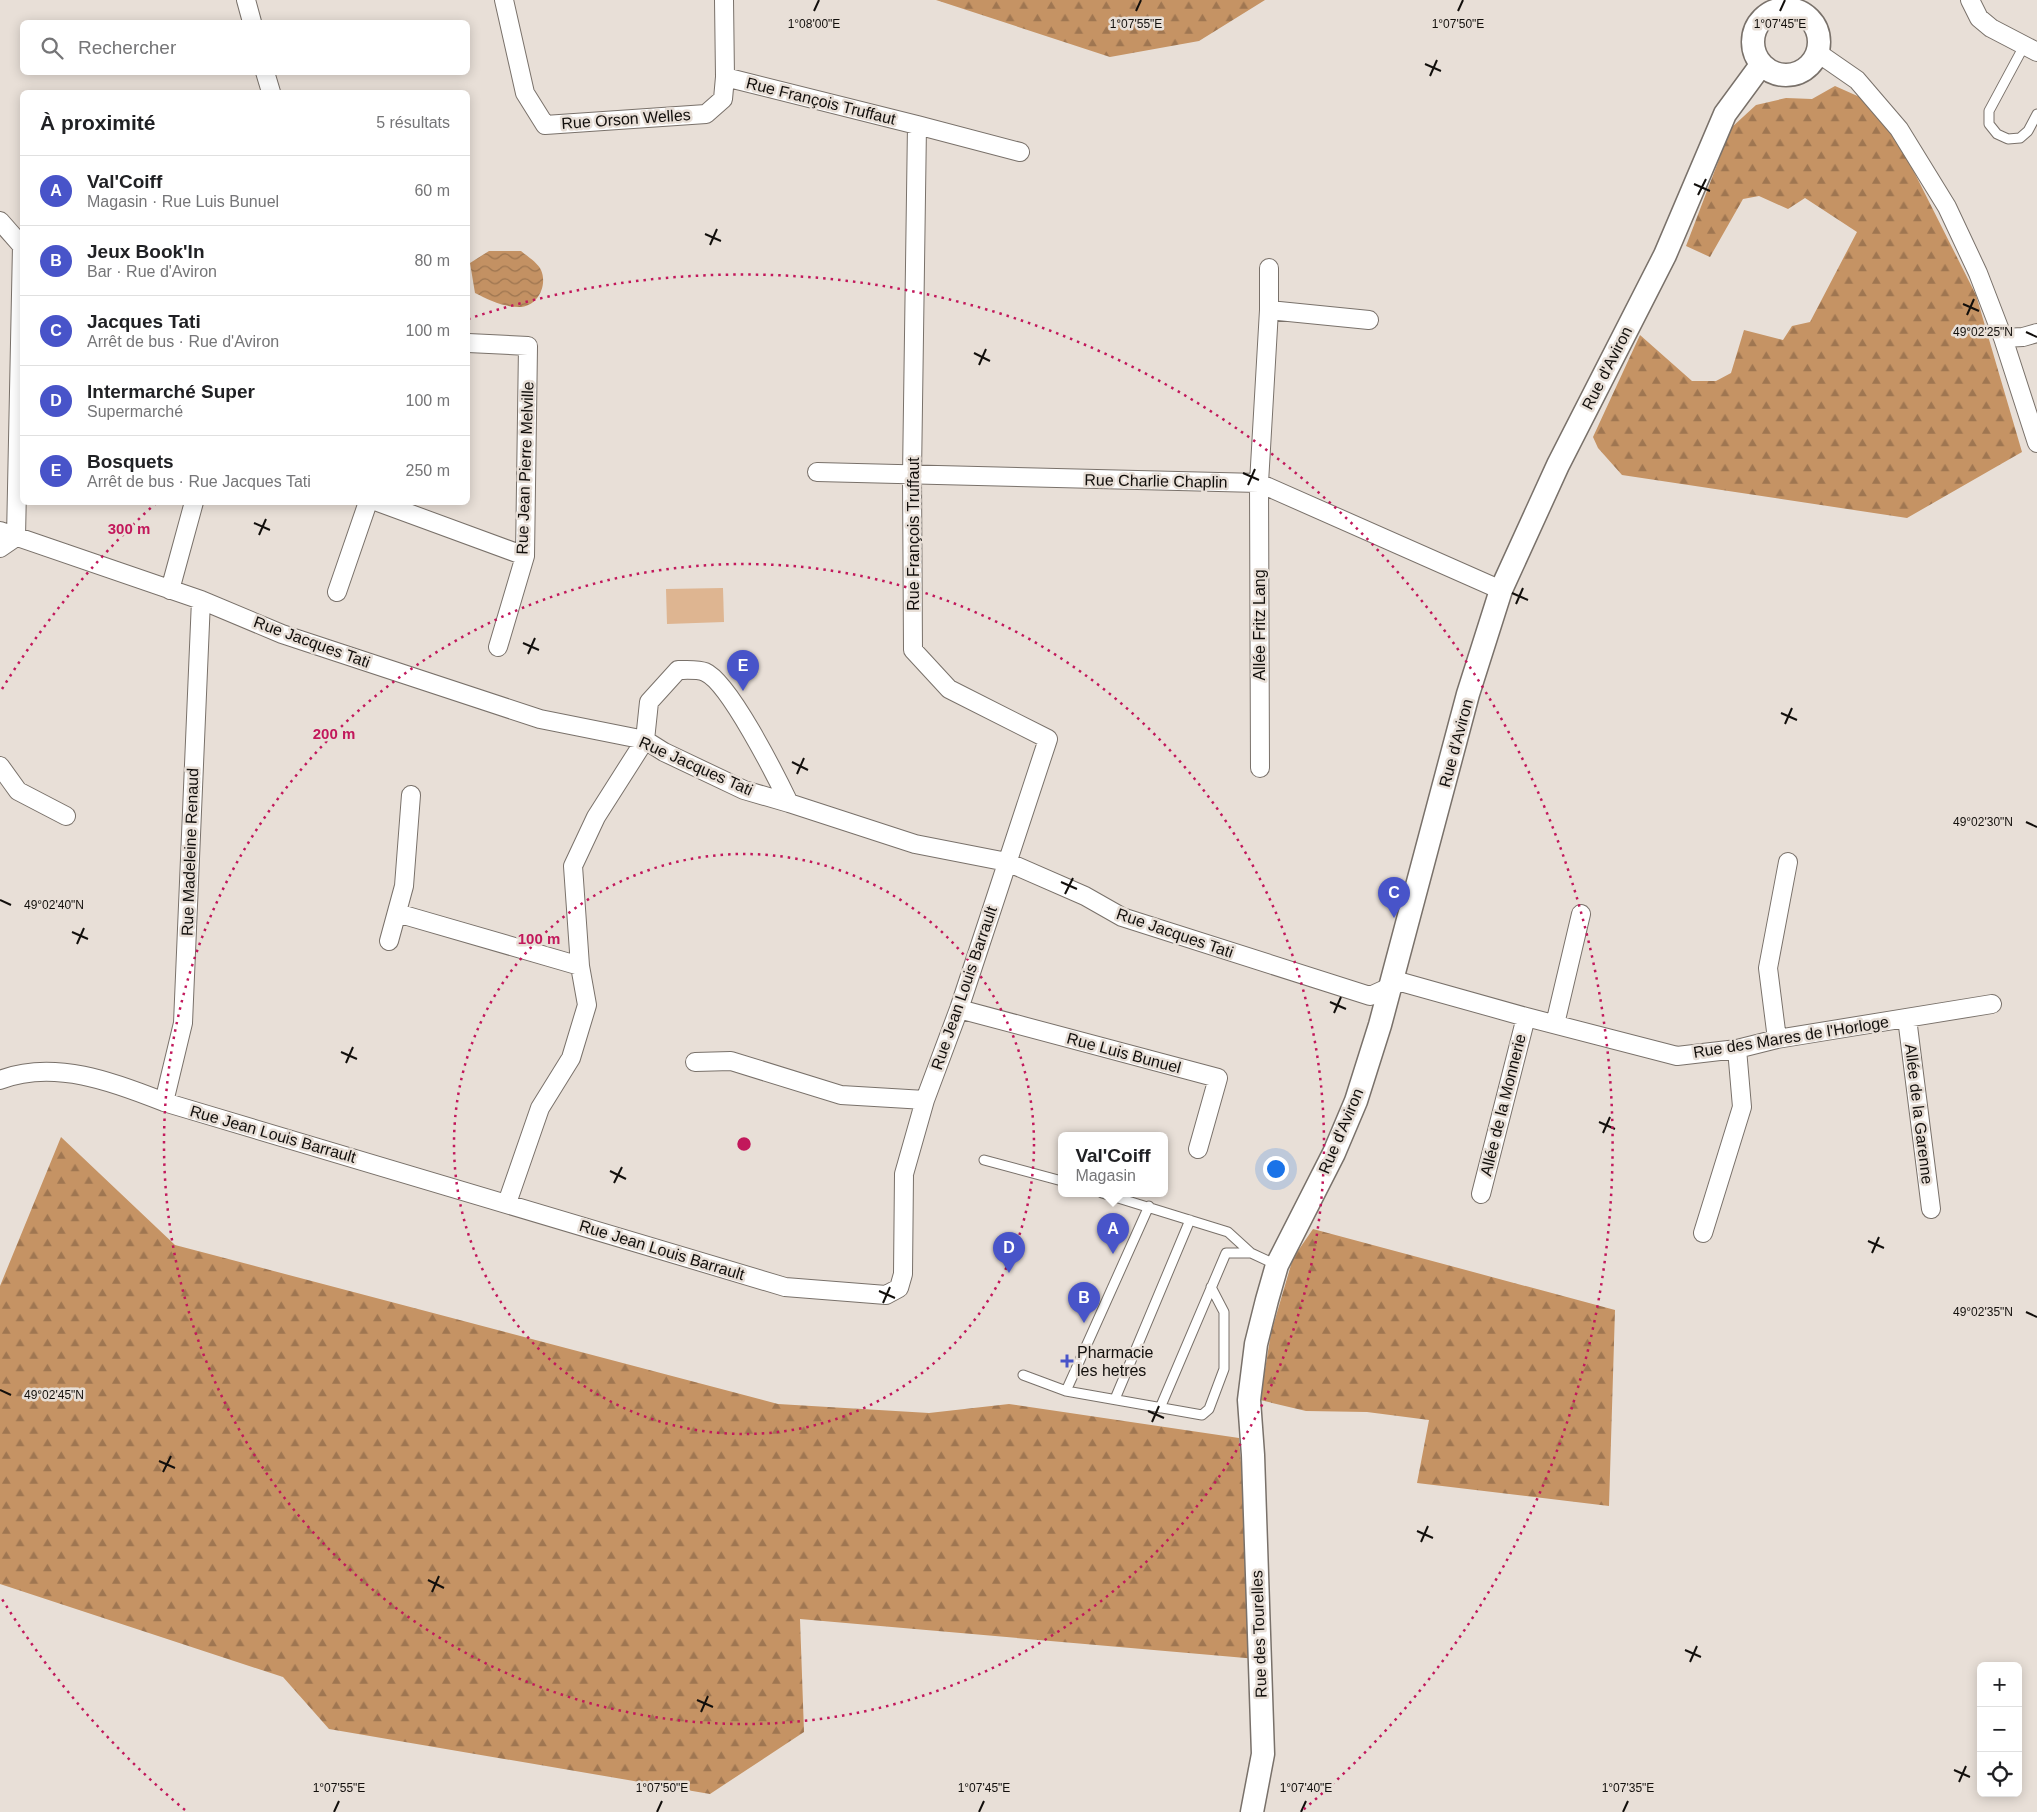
<!DOCTYPE html>
<html lang="fr">
<meta charset="utf-8">
<style>
:root{--surface:#fff;--page:#f2f2f2;--text:#202124;--muted:#757577;--line:#e0e0e0;--accent:#4854c9}
body{margin:0;font-family:Arial,sans-serif;background:var(--page);color:var(--text)}
.controls{position:absolute;right:15px;bottom:15px;display:grid;overflow:hidden;border-radius:8px;box-shadow:0 2px 12px #0003}
.controls button{width:45px;height:45px;display:grid;place-items:center;padding:0;border:0;border-bottom:1px solid var(--line);background:var(--surface);color:var(--text);font:25px sans-serif}
.you{position:absolute;left:1275px;top:1168px;width:18px;height:18px;margin:-12px;border:4px solid #fff;border-radius:50%;background:#1a73e8;box-shadow:0 0 0 8px #1a73e833}
.badge{display:grid;place-items:center;width:32px;height:32px;border-radius:50%;background:var(--accent);color:#fff;font-size:16px;font-weight:700}
.pin{position:absolute;translate:-50% -41px;filter:drop-shadow(0 1px 2px #0008)}
.pin::after{content:'';position:absolute;top:26px;width:18px;height:15px;background:inherit;clip-path:polygon(0 0,100% 0,50% 100%)}
.popup{position:absolute;left:1058px;top:1132px;width:110px;height:65px;box-sizing:border-box;display:grid;place-content:center;border-radius:8px;background:var(--surface);filter:drop-shadow(0 1px 4px #0005);font-size:16px;white-space:nowrap;color:var(--muted)}
.popup b{font-size:19px;color:var(--text)}
.popup::after{content:'';position:absolute;left:50%;top:100%;margin-left:-10px;border:10px solid transparent;border-top-color:var(--surface)}
.list{margin:0;padding:0;list-style:none}
h2{display:flex;justify-content:space-between;align-items:center;height:65px;margin:0;padding:0 20px;font-size:21px}
h2 small{font-size:16px;font-weight:400;color:var(--muted)}
.list li{display:grid;grid-template-columns:32px 1fr auto;gap:15px;align-items:center;box-sizing:border-box;height:70px;padding:0 20px;border-top:1px solid var(--line)}
.list b{display:block;font-size:19px;white-space:nowrap}
.list p{margin:0;font-size:16px;white-space:nowrap;color:var(--muted)}
.list em{font-size:16px;font-style:normal;color:var(--muted)}
.icon{flex:none;width:28px;height:28px;fill:none;stroke:currentColor;stroke-width:2;stroke-linecap:round;stroke-linejoin:round}
.map{position:relative;flex:none;width:2037px;height:1812px;overflow:hidden}
.search{position:absolute;background:var(--surface);box-shadow:0 2px 12px #0003;left:20px;top:20px;width:450px;height:55px;display:flex;align-items:center;gap:12px;box-sizing:border-box;padding:0 18px;border-radius:8px;color:var(--muted);font-size:19px}
.panel{position:absolute;background:var(--surface);box-shadow:0 2px 12px #0003;left:20px;top:90px;width:450px;height:415px;border-radius:8px}
.map>svg:first-child{display:block}
</style>
<div class="map">
<svg width="2037" height="1812" viewBox="0 0 2037 1812">
<defs>
<pattern id="forest-firs" width="22" height="20" patternUnits="userSpaceOnUse" patternTransform="scale(1.25)"><rect width="22" height="20" fill="#c59364"/><path d="M5 1l3.5 6h-7zM16 11l3.5 6h-7z" fill="#9f7651"/></pattern>
<pattern id="water-waves" width="16" height="10" patternUnits="userSpaceOnUse" patternTransform="scale(1.25)"><rect width="16" height="10" fill="#c39163"/><path d="M0 5q4-4 8 0t8 0" fill="none" stroke="#9d7550"/></pattern>
</defs>
<rect width="100%" height="100%" fill="#e8dfd7"/>
<path fill="url(#forest-firs)" d="M936,0H1265L1199,41L1110,57Z
M1835,86L1862,98L1899,142L1976,295L2022,452L1907,518L1622,475L1598,448L1593,437L1640,335L1692,381H1716L1731,373L1744,330L1783,340L1792,326L1810,322L1857,232L1805,198L1788,209L1759,196L1743,199L1710,257L1686,246L1731,128L1756,105L1786,98L1812,99Z
M61,1137L175,1245L778,1404L929,1413L1009,1404L1239,1438L1257,1659L800,1619L804,1732L710,1794L329,1729L283,1677L0,1584V1286Z
M1313,1229L1615,1310L1609,1506L1417,1483L1429,1420L1367,1412L1306,1411L1260,1400L1271,1333L1293,1258Z"/>
<path fill="#deb591" d="M723,588L724,622L667,624L666,589Z"/>
<path fill="url(#water-waves)" d="M489,251H521C527,256 538,263 541,270C548,286 537,307 519,307C503,307 489,300 475,293L470,263Z"/>
<g fill="none" stroke-linecap="round" stroke-linejoin="round">
<defs>
<path id="service" d="M2024,46L1989,111V124L1997,134L2008,139L2020,138L2028,131L2037,114
M984,1160L1062,1181
M1102,1193L1228,1232L1251,1253L1277,1265
M1023,1375L1066,1391L1202,1415L1209,1409L1224,1369V1312L1211,1287
M1066,1391L1149,1206
M1115,1399L1190,1220
M1160,1408L1226,1253H1251"/>
<path id="minor" d="M246,0L252,22
M504,0L525,93L545,125L706,114L723,99L725,77L724,0
M1970,0L1979,18L1991,28L2037,52
M1818,53L1857,80L1899,129L1947,207L1978,273L2003,338L2037,443
M265,72L271,92
M917,125L1020,152
M0,221L22,246L16,537L0,548
M1269,310V268
M2003,338L2023,337L2037,333
M468,343L528,346L525,556L498,647
M817,472L1259,483L1501,590
M378,502L525,556
M0,531L201,600L282,634L540,719L645,740L664,752L744,790L789,803L915,844L1007,862L1085,896L1122,917L1370,996L1401,982L1526,1017L1677,1056L1737,1049L1777,1039L1992,1004
M170,590L194,502
M337,592L368,502
M0,766L18,791L66,816
M1260,768L1259,483L1269,310L1369,320
M397,913L580,966
M389,941L404,886L411,795
M959,1009L1218,1078L1198,1149
M1907,1018L1931,1209
M1555,1024L1581,914
M1777,1039L1768,968L1788,862
M695,1062L731,1061L841,1095L925,1100
M0,1080C53,1059 114,1082 164,1102L785,1287L886,1295L899,1288L903,1274L904,1174L925,1100L959,1009L1048,739L949,689L913,650L912,475L917,125L725,77
M164,1102L183,1023L201,600
M1481,1194L1526,1017
M507,1203L540,1108L571,1058L587,1005L580,966L573,866L596,817L645,740L649,702L678,670C686,670 698,669 705,672C729,682 776,776 789,803
M1703,1233L1742,1107L1737,1049"/>
<path id="tertiary" d="M1753 42a33 33 0 1 1 66 0a33 33 0 1 1-66 0Z
M1252,1812L1263,1754L1253,1455L1249,1400L1256,1344L1267,1300L1277,1265L1334,1153L1356,1101L1380,1025L1468,694L1501,590L1558,465L1665,255L1725,114L1761,65"/>
</defs>
<use href="#service" stroke="#79716a" stroke-width="11"/>
<use href="#minor" stroke="#79716a" stroke-width="20"/>
<use href="#tertiary" stroke="#79716a" stroke-width="25"/>
<use href="#service" stroke="#fff" stroke-width="9"/>
<use href="#minor" stroke="#fff" stroke-width="18"/>
<use href="#tertiary" stroke="#fff" stroke-width="22"/>
</g>
<path fill="none" stroke="#120f0c" stroke-width="2" d="M814,11L819,0M1136,11L1141,0M1458,11L1463,0M1780,11L1785,0M1425,64L1441,71M1430,76L1437,60M1694,184L1710,191M1698,195L1706,179M705,234L721,241M710,245L717,229M1963,304L1979,311M1967,315L1974,299M2026,332L2037,337M974,353L990,361M979,365L986,349M1243,473L1259,480M1248,485L1255,469M254,523L270,530M259,535L266,519M1512,593L1528,600M1516,604L1523,588M523,643L539,650M528,654L535,638M1781,713L1797,720M1785,724L1792,708M792,762L808,770M797,774L804,758M2026,822L2037,827M1061,882L1077,889M1065,894L1073,878M0,900L11,905M72,932L88,939M77,944L84,928M1330,1002L1346,1009M1334,1013L1341,997M341,1052L357,1059M346,1063L353,1047M1599,1122L1615,1129M1603,1133L1610,1117M610,1171L626,1179M614,1183L622,1167M1868,1241L1884,1248M1872,1253L1879,1237M879,1291L895,1298M883,1303L890,1287M2026,1312L2037,1317M0,1390L11,1395M1148,1411L1164,1418M1152,1422L1159,1406M159,1461L175,1468M163,1472L171,1456M1417,1531L1433,1538M1421,1542L1428,1526M428,1580L444,1588M432,1592L439,1576M1685,1650L1701,1657M1690,1662L1697,1646M697,1700L713,1707M701,1712L708,1696M1954,1770L1970,1777M1959,1782L1966,1766M334,1812L339,1801M657,1812L662,1801M979,1812L984,1801M1301,1812L1306,1801M1623,1812L1628,1801"/>
<g fill="none" stroke="#c2185b" stroke-width="2.5" stroke-dasharray="2.5 5">
<circle cx="744" cy="1144" r="290"/>
<circle cx="744" cy="1144" r="580"/>
<path d="M185 1810A870 870 0 0 1 2 1599M2 689A870 870 0 0 1 156 503M468 319A870 870 0 0 1 1303 1810"/>
</g>
<path fill="#4854c9" stroke="#e8dfd7" stroke-width="2" d="M1064.5 1353.5h5v5h5v5h-5v5h-5v-5h-5v-5h5z"/>
<g text-anchor="middle" dominant-baseline="central" stroke-width="5" stroke-linejoin="round" paint-order="stroke">
<g font-size="16" fill="#120f0c" stroke="#e8dfd7">
<text transform="translate(821 101) rotate(14)">Rue François Truffaut</text>
<text transform="translate(626 119) rotate(-4)">Rue Orson Welles</text>
<text transform="translate(1607 368) rotate(-63)">Rue d'Aviron</text>
<text transform="translate(525 468) rotate(-88)">Rue Jean Pierre Melville</text>
<text transform="translate(1156 481) rotate(1)">Rue Charlie Chaplin</text>
<text transform="translate(913 534) rotate(-90)">Rue François Truffaut</text>
<text transform="translate(1259 625) rotate(-90)">Allée Fritz Lang</text>
<text transform="translate(312 642) rotate(20)">Rue Jacques Tati</text>
<text transform="translate(1456 743) rotate(-75)">Rue d'Aviron</text>
<text transform="translate(696 766) rotate(24)">Rue Jacques Tati</text>
<text transform="translate(190 852) rotate(-88)">Rue Madeleine Renaud</text>
<text transform="translate(1175 933) rotate(19)">Rue Jacques Tati</text>
<text transform="translate(964 988) rotate(-71)">Rue Jean Louis Barrault</text>
<text transform="translate(1791 1037) rotate(-9)">Rue des Mares de l'Horloge</text>
<text transform="translate(1124 1053) rotate(15)">Rue Luis Bunuel</text>
<text transform="translate(1503 1105) rotate(-76)">Allée de la Monnerie</text>
<text transform="translate(1919 1114) rotate(83)">Allée de la Garenne</text>
<text transform="translate(1341 1131) rotate(-67)">Rue d'Aviron</text>
<text transform="translate(273 1134) rotate(16)">Rue Jean Louis Barrault</text>
<text transform="translate(662 1250) rotate(17)">Rue Jean Louis Barrault</text>
<text transform="translate(1259 1634) rotate(-92)">Rue des Tourelles</text>
</g>
<g font-size="16" fill="#120f0c" stroke="#e8dfd7" text-anchor="start">
<text x="1077" y="1352">Pharmacie<tspan x="1077" dy="18">les hetres</tspan></text>
</g>
</g>
<g font-size="12" text-anchor="middle" fill="#120f0c" stroke="#e8dfd7" stroke-width="5" stroke-linejoin="round" paint-order="stroke">
<text x="1136" y="28">1°07'55"E</text>
<text x="814" y="28">1°08'00"E</text>
<text x="1458" y="28">1°07'50"E</text>
<text x="1780" y="28">1°07'45"E</text>
<text x="1983" y="336">49°02'25"N</text>
<text x="1983" y="826">49°02'30"N</text>
<text x="54" y="909">49°02'40"N</text>
<text x="1983" y="1316">49°02'35"N</text>
<text x="54" y="1399">49°02'45"N</text>
<text x="339" y="1792">1°07'55"E</text>
<text x="662" y="1792">1°07'50"E</text>
<text x="984" y="1792">1°07'45"E</text>
<text x="1306" y="1792">1°07'40"E</text>
<text x="1628" y="1792">1°07'35"E</text>
</g>
<circle cx="744" cy="1144" r="8" fill="#c2185b" stroke="#e8dfd7" stroke-width="2.5"/>
<g font-size="15" text-anchor="middle" font-weight="bold" fill="#c2185b" stroke="#e8dfd7" stroke-width="5" stroke-linejoin="round" paint-order="stroke">
<text x="129" y="534">300 m</text>
<text x="334" y="739">200 m</text>
<text x="539" y="944">100 m</text>
</g>
</svg>
<div class="controls">
<button>+</button>
<button>−</button>
<button><svg class="icon" aria-label="locate" viewBox="0 0 24 24"><circle cx="12" cy="12" r="6"/><path d="M12 2v4M12 18v4M2 12h4M18 12h4"/></svg></button>
</div>
<div class="you"></div>
<div class="pin badge" style="left:1113px;top:1254px">A</div>
<div class="popup"><b>Val'Coiff</b>Magasin</div>
<div class="pin badge" style="left:1084px;top:1323px">B</div>
<div class="pin badge" style="left:1394px;top:918px">C</div>
<div class="pin badge" style="left:1009px;top:1273px">D</div>
<div class="pin badge" style="left:743px;top:691px">E</div>
<div class="search"><svg class="icon" aria-label="search" viewBox="0 0 24 24"><circle cx="10" cy="10" r="6"/><path d="M15 15l6 6"/></svg>Rechercher</div>
<section class="panel">
<h2>À proximité<small>5 résultats</small></h2>
<ul class="list">
<li><span class="badge">A</span><div><b>Val'Coiff</b><p>Magasin · Rue Luis Bunuel</p></div><em>60 m</em></li>
<li><span class="badge">B</span><div><b>Jeux Book'In</b><p>Bar · Rue d'Aviron</p></div><em>80 m</em></li>
<li><span class="badge">C</span><div><b>Jacques Tati</b><p>Arrêt de bus · Rue d'Aviron</p></div><em>100 m</em></li>
<li><span class="badge">D</span><div><b>Intermarché Super</b><p>Supermarché</p></div><em>100 m</em></li>
<li><span class="badge">E</span><div><b>Bosquets</b><p>Arrêt de bus · Rue Jacques Tati</p></div><em>250 m</em></li>
</ul>
</section>
</div>
